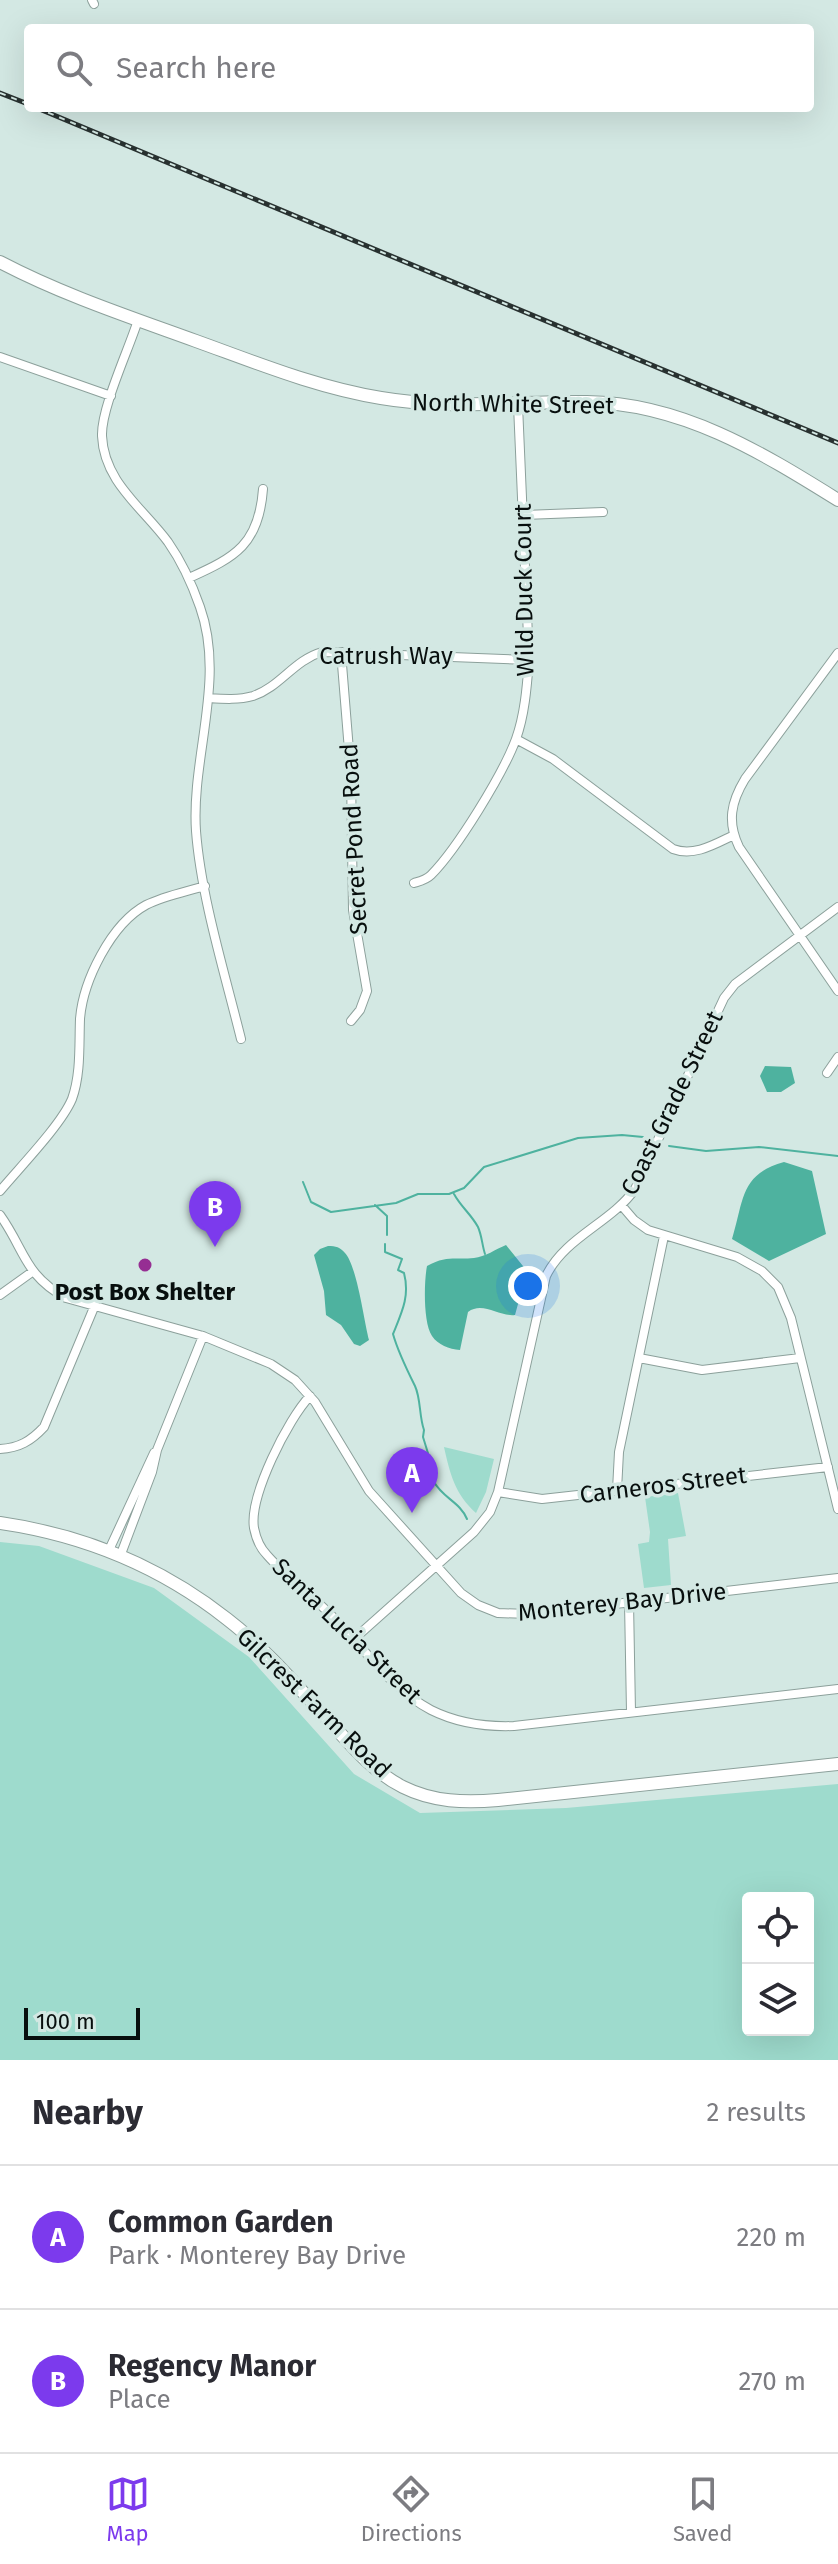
<!DOCTYPE html>
<meta charset="utf-8">
<style>
:root{--surface:#fff;--page:#f2f2f3;--text:#2b2b33;--muted:#7c7c81;--line:#e1e1e2;--accent:#7c3aed}
body{margin:0;font-family:"Fira Sans",sans-serif;background:var(--page);color:var(--text)}
.controls{position:absolute;right:24px;bottom:24px;display:grid;overflow:hidden;border-radius:8px;box-shadow:0 8px 32px #0002}
.controls button{width:72px;height:72px;display:grid;place-items:center;padding:0;border:0;border-bottom:2px solid var(--line);background:var(--surface);color:var(--text);font:40px sans-serif}
.scale{position:absolute;left:24px;bottom:20px;width:116px;box-sizing:border-box;padding-left:8px;border:4px solid #080f0e;border-top:0;font-size:22px;line-height:28px;white-space:nowrap;color:#080f0e;-webkit-text-stroke:6px #d3e8e3;paint-order:stroke}
.you{position:absolute;left:528px;top:1286px;width:28px;height:28px;margin:-20px;border:6px solid #fff;border-radius:50%;background:#1a73e8;box-shadow:0 0 0 12px #1a73e833}
.badge{display:grid;place-items:center;width:52px;height:52px;border-radius:50%;background:var(--accent);color:#fff;font-size:26px;font-weight:700}
.pin{position:absolute;translate:-50% -66px;filter:drop-shadow(0 2px 4px #0008)}
.pin::after{content:'';position:absolute;top:42px;width:28px;height:24px;background:inherit;clip-path:polygon(0 0,100% 0,50% 100%)}
.list{margin:0;padding:0;list-style:none}
h2{display:flex;justify-content:space-between;align-items:center;height:104px;margin:0;padding:0 32px;font-size:34px}
h2 small{font-size:26px;font-weight:400;color:var(--muted)}
.list li{display:grid;grid-template-columns:52px 1fr auto;gap:24px;align-items:center;box-sizing:border-box;height:144px;padding:0 32px;border-top:2px solid var(--line)}
.list b{display:block;font-size:30px;white-space:nowrap}
.list p{margin:0;font-size:26px;white-space:nowrap;color:var(--muted)}
.list em{font-size:26px;font-style:normal;color:var(--muted)}
.icon{flex:none;width:44px;height:44px;fill:none;stroke:currentColor;stroke-width:2;stroke-linecap:round;stroke-linejoin:round}
.map{position:relative;flex:none;width:838px;height:2060px;overflow:hidden}
.search{position:absolute;background:var(--surface);box-shadow:0 8px 32px #0002;left:24px;right:24px;top:24px;height:88px;display:flex;align-items:center;gap:20px;box-sizing:border-box;padding:0 28px;border-radius:8px;color:var(--muted);font-size:30px}
.sheet{height:392px;background:var(--surface)}
nav{display:flex;justify-content:space-around;align-items:center;box-sizing:border-box;height:112px;border-top:2px solid var(--line);background:var(--surface);font-size:22px;color:var(--muted)}
nav a{display:grid;justify-items:center;gap:4px}
nav .on{color:var(--accent)}
.map>svg:first-child{display:block}
</style>
<div class="map">
<svg width="838" height="2060" viewBox="0 0 838 2060">
<rect width="100%" height="100%" fill="#d3e8e3"/>
<path fill="#9edbcd" fill-rule="evenodd" d="M444,1447L494,1459L486,1492L476,1513C455,1494 450,1474 444,1447Z
M678,1493L686,1536L668,1539L671,1585L644,1588L638,1544L649,1542L650,1532L645,1497Z
M0,1542L39,1546L154,1588L249,1657L354,1774L420,1813L566,1808L838,1784V2060H0ZM748,1898H808V2030H748Z"/>
<path fill="#4eb29f" d="M765,1066L791,1067L795,1083L781,1092H767L760,1076Z
M784,1162L812,1171L826,1234L769,1261L732,1239C744,1200 740,1174 784,1162Z
M506,1245L527,1271L515,1315C499,1317 483,1301 468,1312L460,1350C449,1349 438,1345 432,1336C423,1323 424,1281 427,1266C447,1255 455,1260 474,1258C485,1257 496,1249 506,1245Z
M328,1246C336,1246 340,1247 345,1253C357,1266 364,1321 369,1340L360,1346L354,1344L341,1325L326,1315L324,1291L314,1255L320,1249Z"/>
<g fill="none" stroke-linecap="round" stroke-linejoin="round">
<path stroke="#4eb29f" stroke-width="2" d="M669,1146L706,1151L759,1147L838,1156
M303,1182L311,1202L331,1212L396,1203L418,1194H449L464,1188L484,1167L578,1138L622,1135L643,1137
M454,1194C461,1207 471,1214 478,1227C482,1236 482,1245 485,1254
M375,1205L387,1216V1235
M385,1244V1252L402,1259L398,1270L404,1273C410,1296 402,1312 393,1334C398,1352 407,1370 415,1386C421,1399 419,1416 424,1430L423,1437L435,1476L434,1482C443,1498 460,1502 467,1519"/>
<defs>
<path id="minor" d="M92,0L94,4
M138,320C129,349 101,408 102,436C104,482 143,508 168,542C182,562 192,584 200,607C226,680 191,757 196,831C201,897 225,974 241,1039
M0,357L111,396
M524,515L603,512
M189,578C236,557 259,544 263,489
M341,652L351,775L353,910L367,991L360,1010L351,1021
M838,653L745,779C731,802 727,822 739,847L838,991
M209,698C224,699 239,700 253,696C280,687 294,660 322,652L529,660
M516,739L553,759L673,849C694,857 715,844 734,835
M414,883C421,881 426,880 431,875C457,849 503,774 516,739C525,714 527,685 529,660L518,405
M827,1073L838,1057
M0,1191C20,1167 61,1125 72,1099C81,1074 79,1045 80,1019C83,981 111,924 146,905C164,896 185,892 205,886
M622,1206L634,1220L648,1230L737,1257L762,1271L778,1287L791,1318L838,1509
M0,1215C25,1250 24,1275 66,1298L203,1336L271,1364L295,1380L315,1402L369,1491L461,1593L478,1605L498,1613L529,1614L838,1578
M0,1295L32,1272
M639,1358L702,1370L800,1358
M310,1396C288,1419 249,1496 254,1528C256,1538 260,1548 267,1555C287,1578 313,1596 334,1618C365,1649 391,1689 431,1710C457,1723 486,1727 514,1726L838,1689
M0,1449C19,1448 31,1441 44,1427L95,1305
M617,1490L619,1452L664,1236
M498,1492L542,1499L828,1467
M109,1550L154,1453
M121,1554L152,1472L157,1450L203,1336
M629,1602L631,1712
M354,1639L474,1532L490,1512L498,1492L546,1276C565,1237 611,1223 635,1189L724,998L735,984L838,907"/>
<path id="secondary" d="M0,262C63,295 130,317 196,341C257,363 318,388 381,398C451,410 518,401 587,402C681,403 761,452 838,500
M0,1523C83,1535 161,1567 227,1619C266,1649 298,1687 330,1722C352,1746 373,1772 403,1787C433,1802 465,1803 498,1800L838,1764"/>
</defs>
<use href="#minor" stroke="#8ca09b" stroke-width="10"/>
<use href="#secondary" stroke="#8ca09b" stroke-width="14"/>
<use href="#minor" stroke="#fff" stroke-width="8"/>
<use href="#secondary" stroke="#fff" stroke-width="12"/>
<defs>
<path id="rail" d="M0,93L28,104
M37,108L838,443"/>
</defs>
<use href="#rail" stroke="#283130" stroke-width="5"/>
<use href="#rail" stroke="#d3e8e3" stroke-width="2" stroke-dasharray="6" stroke-linecap="butt"/>
</g>
<circle fill="#962e93" stroke="#d3e8e3" stroke-width="3" cx="145" cy="1265" r="8"/>
<g text-anchor="middle" dominant-baseline="central" stroke-width="7" stroke-linejoin="round" paint-order="stroke">
<g font-size="24" fill="#080f0e" stroke="#d3e8e3">
<text transform="translate(513 404) rotate(1)">North White Street</text>
<text transform="translate(524 590) rotate(-91)">Wild Duck Court</text>
<text x="386" y="656">Catrush Way</text>
<text transform="translate(354 839) rotate(-93)">Secret Pond Road</text>
<text transform="translate(672 1103) rotate(-64)">Coast Grade Street</text>
<text transform="translate(663 1485) rotate(-7)">Carneros Street</text>
<text transform="translate(622 1602) rotate(-6)">Monterey Bay Drive</text>
<text transform="translate(347 1631) rotate(44)">Santa Lucia Street</text>
<text transform="translate(314 1703) rotate(44)">Gilcrest Farm Road</text>
</g>
<g font-size="24" font-weight="bold" fill="#080f0e" stroke="#d3e8e3">
<text x="145" y="1292">Post Box Shelter</text>
</g>
</g>
</svg>
<div class="controls">
<button><svg class="icon" aria-label="locate" viewBox="0 0 24 24"><circle cx="12" cy="12" r="6"/><path d="M12 2v4M12 18v4M2 12h4M18 12h4"/></svg></button>
<button><svg class="icon" aria-label="layers" viewBox="0 0 24 24"><path d="M12 4l9 5-9 5-9-5zM3 14l9 5 9-5"/></svg></button>
</div>
<div class="scale">100 m</div>
<div class="you"></div>
<div class="pin badge" style="left:412px;top:1513px">A</div>
<div class="pin badge" style="left:215px;top:1247px">B</div>
<div class="search"><svg class="icon" aria-label="search" viewBox="0 0 24 24"><circle cx="10" cy="10" r="6"/><path d="M15 15l6 6"/></svg>Search here</div>
</div>
<section class="sheet">
<h2>Nearby<small>2 results</small></h2>
<ul class="list">
<li><span class="badge">A</span><div><b>Common Garden</b><p>Park · Monterey Bay Drive</p></div><em>220 m</em></li>
<li><span class="badge">B</span><div><b>Regency Manor</b><p>Place</p></div><em>270 m</em></li>
</ul>
</section>
<nav>
<a class="on"><svg class="icon" aria-label="map" viewBox="0 0 24 24"><path d="M3 6l6-2 6 2 6-2v14l-6 2-6-2-6 2zM9 4v14M15 6v14"/></svg>Map</a>
<a><svg class="icon" aria-label="directions" viewBox="0 0 24 24"><path d="M12 3l9 9-9 9-9-9zM9 14v-3h6M13 9l2 2-2 2"/></svg>Directions</a>
<a><svg class="icon" aria-label="saved" viewBox="0 0 24 24"><path d="M7 4h10v16l-5-4-5 4z"/></svg>Saved</a>
</nav>
